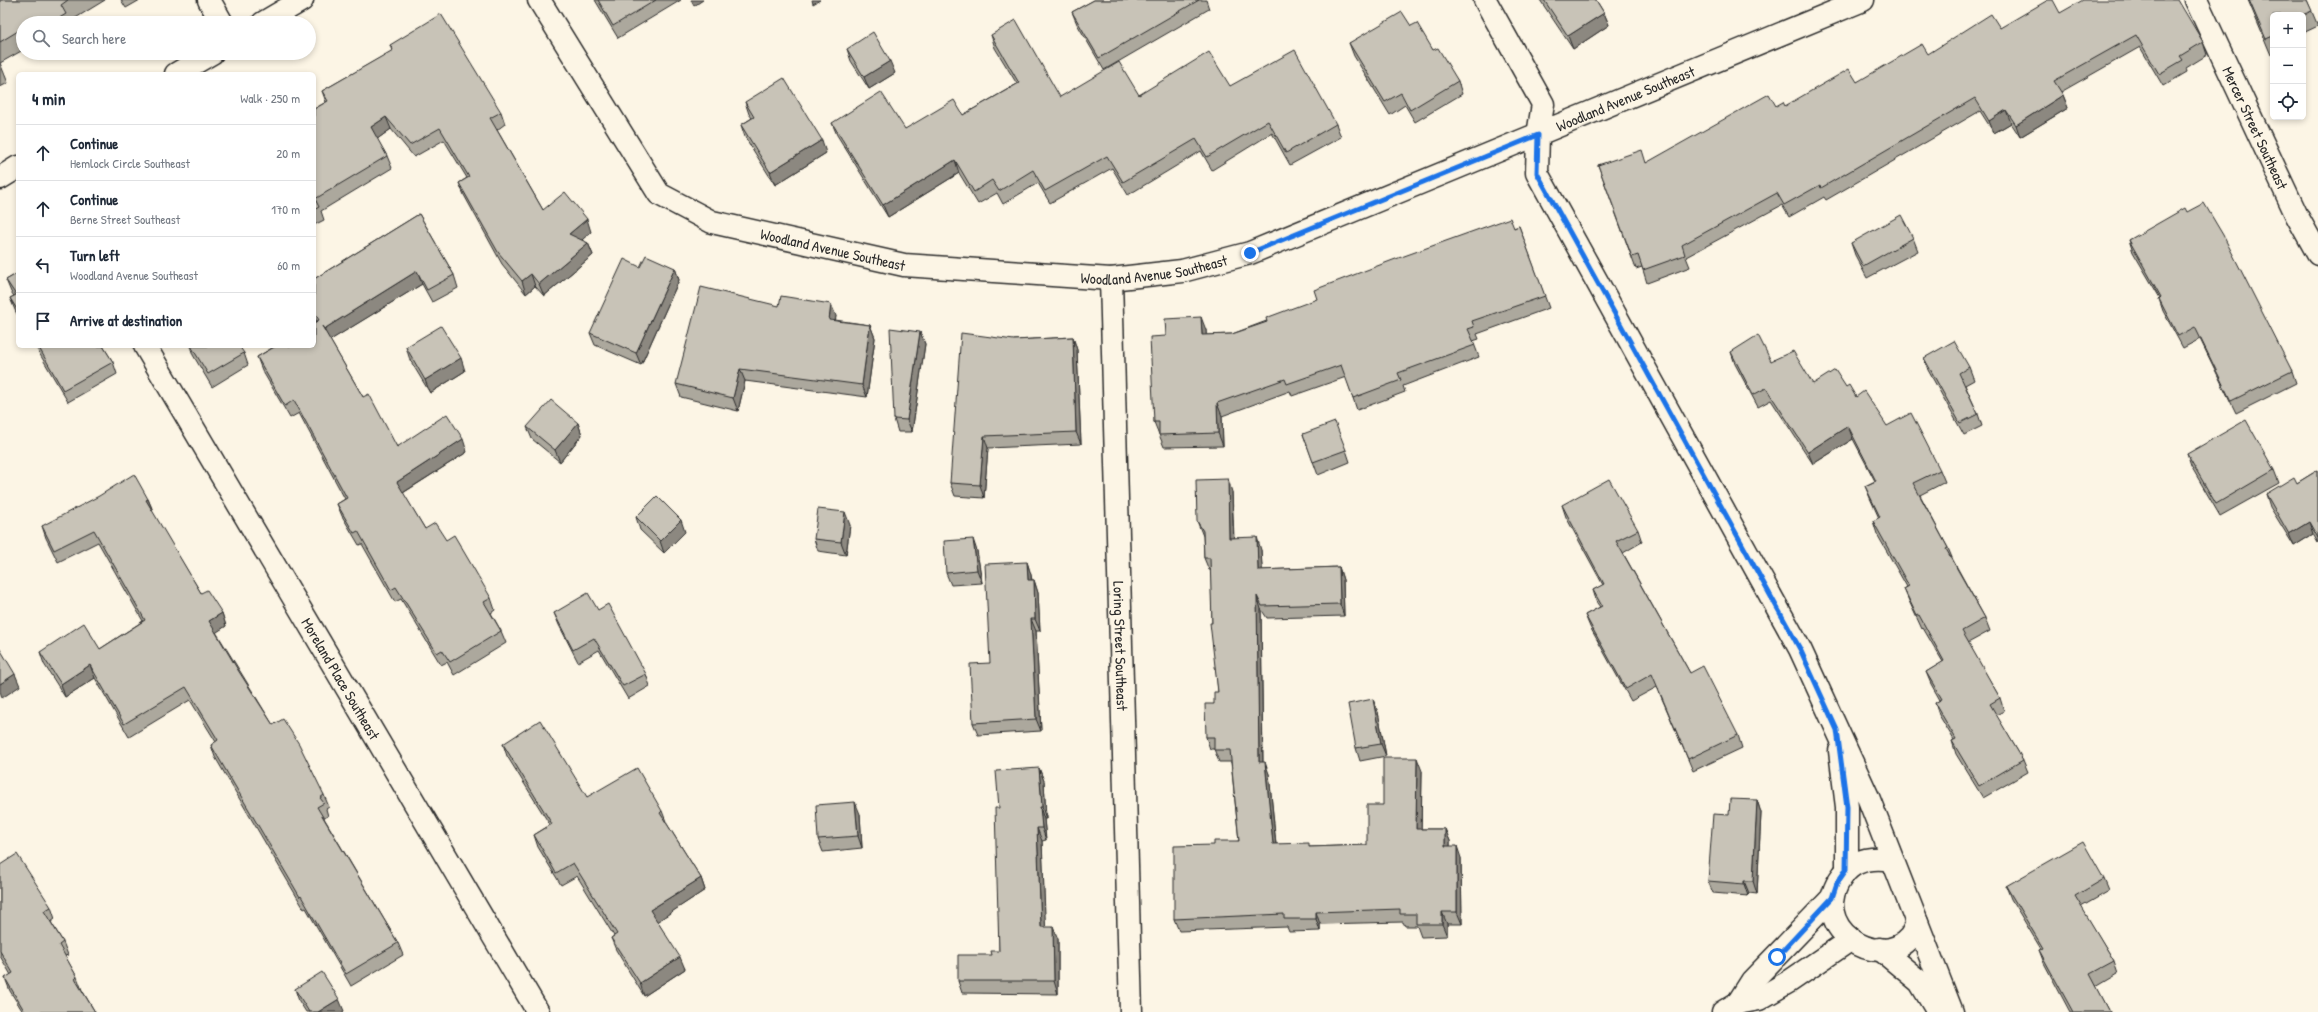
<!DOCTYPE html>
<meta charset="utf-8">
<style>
:root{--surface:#fff;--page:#f2f2f3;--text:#1f2937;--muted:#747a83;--line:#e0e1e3}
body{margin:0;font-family:"Patrick Hand",sans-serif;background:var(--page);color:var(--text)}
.controls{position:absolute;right:12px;top:12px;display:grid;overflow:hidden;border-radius:6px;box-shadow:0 2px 6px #0003}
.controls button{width:36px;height:36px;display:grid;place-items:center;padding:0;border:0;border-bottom:1px solid var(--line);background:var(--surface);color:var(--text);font:20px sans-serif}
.stop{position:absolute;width:12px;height:12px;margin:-9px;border:3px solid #1a73e8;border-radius:50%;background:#fff}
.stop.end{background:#1a73e8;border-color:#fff;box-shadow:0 1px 4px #0008}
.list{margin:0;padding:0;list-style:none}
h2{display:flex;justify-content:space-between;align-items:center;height:52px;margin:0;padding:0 16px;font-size:17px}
h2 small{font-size:13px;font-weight:400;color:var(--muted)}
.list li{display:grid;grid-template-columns:26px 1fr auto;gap:12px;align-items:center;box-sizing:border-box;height:56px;padding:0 16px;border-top:1px solid var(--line)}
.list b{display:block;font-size:15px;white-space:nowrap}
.list p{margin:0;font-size:13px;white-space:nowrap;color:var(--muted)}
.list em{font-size:13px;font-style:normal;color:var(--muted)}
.icon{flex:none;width:22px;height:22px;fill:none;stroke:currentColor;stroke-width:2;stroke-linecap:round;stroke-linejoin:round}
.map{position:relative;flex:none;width:2318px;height:1012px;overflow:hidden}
.search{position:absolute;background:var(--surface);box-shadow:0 2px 6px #0003;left:16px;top:16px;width:300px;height:44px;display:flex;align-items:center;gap:10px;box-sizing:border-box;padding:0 14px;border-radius:22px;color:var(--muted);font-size:15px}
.panel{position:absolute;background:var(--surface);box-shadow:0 2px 6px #0003;left:16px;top:72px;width:300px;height:276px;border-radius:6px}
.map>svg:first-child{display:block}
</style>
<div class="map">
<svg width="2318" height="1012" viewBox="0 0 2318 1012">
<rect width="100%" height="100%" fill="#fcf5e5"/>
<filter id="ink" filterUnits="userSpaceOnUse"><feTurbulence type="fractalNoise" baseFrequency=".025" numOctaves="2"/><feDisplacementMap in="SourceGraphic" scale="8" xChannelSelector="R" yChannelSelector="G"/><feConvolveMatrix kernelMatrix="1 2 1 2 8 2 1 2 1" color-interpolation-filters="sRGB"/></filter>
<g filter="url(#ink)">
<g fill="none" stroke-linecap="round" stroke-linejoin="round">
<defs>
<g id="street">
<path d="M209,0L222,23"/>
<path id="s1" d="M539,0L659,194L712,222L904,265L1111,279L1182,271L1250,253L1863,0"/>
<path d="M1485,0L1543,104L1538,135L1537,173L1800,649L1868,797L1952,1012"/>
<path id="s2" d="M2196,0L2297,216L2318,254"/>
<path id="s3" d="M1111,279L1131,1012"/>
<path id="s4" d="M145,346L538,1012"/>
<path d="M1840,751L1847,807V870"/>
<path d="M1892,860C1874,857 1855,858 1843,875C1804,926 1879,974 1910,937C1913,933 1915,928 1917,923"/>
<path d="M1880,949L1920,982L1938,1012"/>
<path d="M1738,1003L1752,981L1832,898"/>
<path d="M1723,1012L1738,1003L1759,999L1790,981L1850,940"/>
</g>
<path id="highway" d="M263,23L302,0
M176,74L212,53
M0,178L18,167"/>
</defs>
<use href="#street" stroke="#2b2b2b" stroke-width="25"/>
<use href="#highway" stroke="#2b2b2b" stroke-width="25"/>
<use href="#street" stroke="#fcf5e5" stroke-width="22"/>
<use href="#highway" stroke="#fcf5e5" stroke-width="22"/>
</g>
<path fill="#aca89d" stroke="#2b2b2b" d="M0,0H105L69,22V23H23V50L0,63L8,83L0,87Z
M121,0H140L126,8Z
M595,0H681L618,38Z
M1094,0H1206L1209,9L1104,70L1077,24L1072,12Z
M1540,0H1596L1604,13L1609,25L1573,49Z
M2248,0H2307L2318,26L2303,33V15H2273V54L2271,55Z
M2060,13L2203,42L2207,55L2186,68L2187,72L2163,86L2140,47L2061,92L2063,95L2068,108L2020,137L2011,123L1994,133L1980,111L1826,200L1824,197L1789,217L1782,205L1686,257L1690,267L1647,283L1642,267L1636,269L1598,165L1646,163L1776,106H1785L1857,82L2000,28Z
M1411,26L1433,50L1458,81L1462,94L1415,122L1405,105L1390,115L1354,56L1349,43Z
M991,35L1060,97L1139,95L1230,86L1336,124L1341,137L1290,165L1272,133L1212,170L1201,151L1128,195L1112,168L1050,203L1038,183L1003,204L997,193L978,204L959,173L888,217L837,135L832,123L905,129L963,115L1017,84L995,48Z
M390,45L501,112L505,124L497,130L543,210L591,232L581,240L588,243L593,255L544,296L535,286L526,294L502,264L464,195L459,183L467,178L444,140L414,157L391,129L377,139L387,156L392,168L321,211L324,220L314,225V109L326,102L322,91L392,51Z
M847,49L895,73L869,89L851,61Z
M745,102L826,153L775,185L745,137L741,125L752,118L749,114Z
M2187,212L2292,371L2296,383L2236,413L2200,339L2183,348L2163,311L2159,299L2160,298L2133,252L2129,240Z
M419,214L454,275L458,288L432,302L422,284L330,340L363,397L397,447L467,452L403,493L425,529L446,540L491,598L495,610L491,613L501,631L506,643L454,675L447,662L441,665L401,599L395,602L362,544L359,545L342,516L337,504L345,499L299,413L290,418L262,370L257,357L317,321L314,317V279Z
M1519,226L1549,308L1477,334L1479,339L1473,341L1479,357L1403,386L1405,392L1357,410L1346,377L1292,396L1290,391L1222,416L1223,446L1164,447L1154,422L1166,336L1206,330V335L1232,334Z
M1913,238L1918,251L1867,278L1855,255L1851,243Z
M640,267L675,268L679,280L641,365L595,345L590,333Z
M18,273V316L15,310L10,298L14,296L11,292L6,280Z
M779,306L836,316L835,320L870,325L875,338L867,397L745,381L738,411L681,397L676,384Z
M920,332L925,344L912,432H898L894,419Z
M1073,337L1077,350L1081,444L988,448L984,498L955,496L950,483L1014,340Z
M35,346H103L113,362L117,374L68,402Z
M190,346L244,353L248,365L212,387L193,355Z
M406,347L465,371L430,393L410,360Z
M1731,352L1771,361L1813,384L1846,387L1887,426L1940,470L1945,482L1920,495L1948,548L1953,560L1985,618L1990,631L1968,643L2000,698L2004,711L1996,715L2023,760L2028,772L1983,798L1956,754L1952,741L1954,740L1939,715L1935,703L1940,700L1931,684L1926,672L1943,662L1923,628L1922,629L1909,601L1904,589L1907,587L1877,534L1873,521L1879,518L1870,498L1865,486L1875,481L1853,439L1813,464L1771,400L1758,407L1735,364Z
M1924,358L1969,367L1974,380L1965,385L1978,414L1982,426L1964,435L1928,370Z
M578,423L582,435L560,462L532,439L527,427Z
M1303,434L1346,450L1350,462L1318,475Z
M2187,454L2274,470L2279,483L2220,516L2191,466Z
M2318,470V543L2313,534L2294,546L2270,507L2266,494L2297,483Z
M1232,492L1234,538L1261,550L1262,570L1339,567L1343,580L1344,616L1267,618L1261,609L1263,762L1269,774L1276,844L1310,847L1367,845L1383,805L1422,771L1421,829H1445L1450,841V846L1461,858L1462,924H1447V936L1421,937L1417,926H1405L1403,922L1320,924V931L1289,932L1287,927L1179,931L1174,919L1214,845L1239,841L1231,762H1219L1214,749H1210L1206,737L1214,704L1218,692L1212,623L1211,570H1209L1204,558L1203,536L1197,521Z
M148,499L153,511L152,512L201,593L222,613L226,626L216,632L273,725L324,795L329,807L326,809L328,816L324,818L398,943L403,955L351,986L306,908L304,909L215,757L211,745L216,742L190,700L129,737L95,678L65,697L44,664L40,652L100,649L143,621L98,542L58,562L46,538L42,526Z
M1562,505L1638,530L1642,542L1623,553L1690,673L1738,735L1742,748L1693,771L1657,687L1631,701L1590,627L1585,615L1600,607L1597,603L1593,590L1603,585L1566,517Z
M636,517L685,532L664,553L640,530Z
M850,525L846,555L818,551L814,539Z
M977,551L982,583L951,585L946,573Z
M1027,562L1031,575L1032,580H1034L1038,593L1040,631H1036L1041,731L978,735L973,723L990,663Z
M598,610L646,674L650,686L628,699L599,650L578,662L559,625L554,613Z
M1378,712L1386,756L1360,761L1356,748Z
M503,744L587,797L662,811L667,824L701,878L705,890L657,921L685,969L644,996L616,950L611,938L614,936L577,876L561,885L538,847L534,835L550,825L507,756Z
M1039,768L1044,781L1046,819H1044L1046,840L1042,841L1045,927L1058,939V994L962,993L958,981L992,955L999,951V808Z
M1757,800L1761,813L1757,894L1749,893L1748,896L1713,893L1708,881L1729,815Z
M860,814L862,848L823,852L818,839Z
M0,865L51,907L55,919L51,922L63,942L68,955L65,956L77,977L82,990L95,1012H23L10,991L5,978L11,975L0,956Z
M2104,879L2109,891L2081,907L2114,961L2118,973L2096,986L2110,1012H2070L2044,963L2039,950L2041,949L2011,899L2006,886Z
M295,989L344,1011L343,1012H306L299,1001Z"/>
<path fill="#8c8880" stroke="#2b2b2b" d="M691,0H703L694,6Z
M812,0H820L813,4Z
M1604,13L1609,25L1573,49L1568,36Z
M890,61L895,73L869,89L864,77Z
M2063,95L2068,108L2020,137L2016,125Z
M2006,110L2011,123L1994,133L1989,121Z
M386,117L391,129L376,140L371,127Z
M822,140L826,153L775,185L770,172Z
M955,160L959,173L888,217L883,205Z
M587,219L591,232L574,247L569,234Z
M588,243L593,255L544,296L539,284Z
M675,268L679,280L641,365L636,353Z
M417,271L422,284L329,341L324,329Z
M531,274L535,286L526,294L522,281Z
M831,304L836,316L834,332L829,320Z
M1201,317L1206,330L1207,347L1202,335Z
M870,325L875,338L867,397L862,385Z
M920,332L925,344L912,432L907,420Z
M1073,337L1077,350L1081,444L1076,432Z
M461,358L465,371L430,393L425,380Z
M740,369L745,381L738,411L733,398Z
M1217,403L1222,416L1223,446L1218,433Z
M578,423L582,435L560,462L555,450Z
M1848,426L1853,439L1813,464L1808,452Z
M984,436L988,448L984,498L980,485Z
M463,439L467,452L401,494L397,482Z
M1228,479L1232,492L1234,550L1229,538Z
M148,499L153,511L150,513L146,500Z
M845,512L850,525L846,555L841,542Z
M681,520L685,532L664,553L660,541Z
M2309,522L2313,534L2294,546L2289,534Z
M1257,537L1261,550L1263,582L1258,570Z
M973,539L977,551L982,583L977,570Z
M1027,562L1031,575L1032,593L1028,580Z
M1339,567L1343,580L1344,616L1340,604Z
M1034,580L1038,593L1040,631L1035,619Z
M1257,596L1261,609L1263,775L1259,762Z
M222,613L226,626L214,634L209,621Z
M1031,619L1036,631L1041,731L1036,719Z
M90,665L95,678L65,697L61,684Z
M15,674L20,686L2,698L0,691V684Z
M1373,699L1378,712L1386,756L1381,744Z
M1417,758L1422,771L1421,841L1416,829Z
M1265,762L1269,774L1277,856L1273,844Z
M1039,768L1044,781L1046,819L1042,807Z
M1757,800L1761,813L1757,894L1753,881Z
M855,802L860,814L862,848L858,836Z
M1040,807L1044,819L1046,840L1042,828Z
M1037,828L1042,841L1046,939L1041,927Z
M1445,829L1450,841V858L1445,846Z
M1457,846L1461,858L1462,924L1457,912Z
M701,878L705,890L655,923L650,910Z
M1744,881L1749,893L1748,896L1744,884Z
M1316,912L1320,924V931L1316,919Z
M1442,912L1447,924V936L1442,924Z
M1053,927L1058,939V994L1054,981Z
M680,957L685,969L644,996L640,983Z
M339,999L344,1011L343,1012H318Z"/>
<path fill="#c8c3b7" stroke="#2b2b2b" d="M0,0H68L61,5L66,14L51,23H37L35,20L31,23H23V28L0,42Z
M598,0H656L613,26Z
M1094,0H1199L1099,58L1072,12Z
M1544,0H1596L1604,13L1568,36Z
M2048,0H2053L2060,13L2083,0H2178L2203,42L2180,56L2183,60L2159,74L2136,35L2054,81L2063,95L2016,125L2006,110L1989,121L1975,98L1821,188L1820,185L1784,205L1777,193L1682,245L1685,255L1643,270L1638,255L1632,257L1598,165L1642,150L1646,163L1769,94L1776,106L1783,102L1785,106L1849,69L1857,82L1922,44L1928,54L1991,14L2000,28Z
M2249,0H2307L2312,11L2302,15H2273V36L2266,39Z
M1402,12L1411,26L1417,23L1433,50L1438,48L1458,81L1410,110L1401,93L1385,102L1349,43Z
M441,14L501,112L490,118L543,210L565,192L587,219L569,234L588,243L539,284L531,274L522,281L498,252L459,183L469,177L440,128L410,145L386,117L371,127L387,156L315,199L319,207L314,210V109L328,101L322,91L393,50L390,45Z
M1016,20L1060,97L1119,62L1139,95L1209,52L1230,86L1295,50L1336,124L1286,153L1268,121L1207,157L1196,139L1123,182L1107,156L1045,191L1033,170L999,191L992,180L974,192L955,160L883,205L832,123L881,92L905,129L954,100L963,115L1019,83L991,35Z
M873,32L890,61L864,77L847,49Z
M784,78L822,140L770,172L741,125L754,117L745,102Z
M2204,203L2223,235L2292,371L2231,401L2195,327L2178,336L2159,299L2161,297L2129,240L2185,208L2187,212Z
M419,214L454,275L427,290L417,271L324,329L322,326L363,397L369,394L397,447L447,414L463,439L397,482L425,529L435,523L446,540L454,535L491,598L484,602L501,631L450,662L442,650L437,653L396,587L391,590L358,531L354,533L337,504L347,498L294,400L285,406L257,357L276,346H314V323L319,320L314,312V279Z
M1901,215L1913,238L1863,266L1851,243Z
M1510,218L1514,228L1519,226L1545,296L1472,321L1474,327L1468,329L1475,345L1398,373L1401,380L1353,398L1341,365L1287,384L1285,379L1217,403L1218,433L1159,435V422H1154L1150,337L1166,336L1165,319L1201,317L1202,335L1232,334L1267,322L1266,318L1317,299L1314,290L1393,260Z
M646,255L675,268L636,353L590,333L624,259L640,267Z
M18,273V311L10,298L16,295L6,280Z
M701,287L779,306L781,296L831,304L829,320L870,325L862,385L740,369L733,398L676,384Z
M441,326L461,358L425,380L406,347Z
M890,328L920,332L907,420L894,419Z
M961,333L1014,340L1073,337L1076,432L984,436L980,485L950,483Z
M1758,335L1771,361L1793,351L1813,384L1835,370L1846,387L1849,385L1856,397L1864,391L1887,426L1911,413L1940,470L1913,483L1948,548L1946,549L1985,618L1962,631L2000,698L1990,704L2023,760L1979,786L1952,741L1956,739L1935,703L1942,699L1926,672L1944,661L1919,615L1917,616L1904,589L1909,586L1873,521L1880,517L1865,486L1876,481L1848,426L1808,452L1766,388L1753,395L1731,352Z
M1954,341L1969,367L1959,373L1978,414L1960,423L1924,358Z
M38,346H103L113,362L63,390Z
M191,346H239L244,353L208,374Z
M551,400L578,423L555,450L527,427Z
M2246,420L2274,470L2216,504L2187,454Z
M1335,422L1346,450L1313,462L1303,434Z
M2318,470V538L2309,522L2289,534L2266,494L2294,477L2297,483Z
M134,474L148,499L146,500L201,593L207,590L222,613L209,621L238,670L273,725L283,719L299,744L324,795L320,798L324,803L317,807L398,943L346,974L301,896L300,897L211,745L218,740L186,687L124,724L90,665L61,684L40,652L84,623L100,649L145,620L94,530L54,550L42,526L99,496Z
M1228,479L1229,538L1257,537L1258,570L1339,567L1340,604L1262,606L1257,596L1259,762H1265L1273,844L1309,843V847L1367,845V805H1383V758H1417L1416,829H1445V846H1457V912H1442V924H1416V914H1400V909L1316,912V919H1284V914L1174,919V846L1214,845V841H1239L1230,750H1214V737H1206L1205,704H1214V692H1218L1210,623H1212L1210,558H1204L1203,531L1197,521L1196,480Z
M1609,479L1638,530L1616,541L1690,673L1703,666L1738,735L1688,759L1652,674L1626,689L1585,615L1602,606L1593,590L1604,584L1562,505Z
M657,496L681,520L660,541L636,517Z
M818,509L845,512L841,542L814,539Z
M973,539L977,570L946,573L944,541Z
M1027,562L1028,580H1034L1035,619H1031L1036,719L973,723L970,664L990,663L985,564Z
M588,593L598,610L608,604L646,674L623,686L594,638L573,650L554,613Z
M0,649L15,674L0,684Z
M1373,699L1381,744L1356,748L1348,704Z
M540,720L587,797L637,768L662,811L660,813L701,878L650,910L680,957L640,983L611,938L617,934L573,863L556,873L534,835L552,824L503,744Z
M1039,768L1042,807H1040L1042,828H1037L1041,927H1053L1054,981H958V955H992L991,951H999L995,808H999L996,771Z
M1730,799L1757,800L1753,881H1744V884L1708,881L1713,814L1729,815Z
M855,802L858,836L818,839L816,805Z
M2083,842L2104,879L2075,896L2114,961L2090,974L2110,1012H2073L2039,950L2043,948L2006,886Z
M17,854L51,907L44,911L63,942L59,945L77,977L75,979L95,1012H25L5,978L13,973L0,951V865Z
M322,972L339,999L318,1012H309L295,989Z"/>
</g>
<g fill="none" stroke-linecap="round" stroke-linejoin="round" filter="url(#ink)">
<path stroke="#1a73e8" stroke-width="5" d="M1250,253L1538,135L1537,173L1800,649L1837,730L1847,807L1846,870L1837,883L1832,898L1777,957"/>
</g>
<g text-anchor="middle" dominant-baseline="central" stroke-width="4" stroke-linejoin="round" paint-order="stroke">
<g font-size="15" fill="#2b2b2b" stroke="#fcf5e5">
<text stroke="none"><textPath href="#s1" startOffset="1240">Woodland Avenue Southeast</textPath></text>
<text stroke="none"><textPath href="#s2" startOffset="141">Mercer Street Southeast</textPath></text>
<text stroke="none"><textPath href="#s1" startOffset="412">Woodland Avenue Southeast</textPath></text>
<text stroke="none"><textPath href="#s1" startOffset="736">Woodland Avenue Southeast</textPath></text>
<text stroke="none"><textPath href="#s3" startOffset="367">Loring Street Southeast</textPath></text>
<text stroke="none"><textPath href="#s4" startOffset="386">Moreland Place Southeast</textPath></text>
</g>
</g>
</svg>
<div class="controls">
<button>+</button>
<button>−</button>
<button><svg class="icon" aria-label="locate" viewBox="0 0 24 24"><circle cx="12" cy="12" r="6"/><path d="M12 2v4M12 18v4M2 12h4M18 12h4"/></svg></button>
</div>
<div class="stop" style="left:1777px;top:957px"></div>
<div class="stop end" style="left:1250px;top:253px"></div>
<div class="search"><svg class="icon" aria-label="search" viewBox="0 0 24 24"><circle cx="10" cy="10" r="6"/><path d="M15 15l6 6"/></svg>Search here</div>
<section class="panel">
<h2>4 min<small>Walk · 250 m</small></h2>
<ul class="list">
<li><svg class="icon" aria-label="ahead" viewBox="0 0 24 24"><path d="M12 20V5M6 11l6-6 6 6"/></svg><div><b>Continue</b><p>Hemlock Circle Southeast</p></div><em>20 m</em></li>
<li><svg class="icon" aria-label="ahead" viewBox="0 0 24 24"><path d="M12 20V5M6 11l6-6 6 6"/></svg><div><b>Continue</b><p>Berne Street Southeast</p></div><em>170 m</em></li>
<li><svg class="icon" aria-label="left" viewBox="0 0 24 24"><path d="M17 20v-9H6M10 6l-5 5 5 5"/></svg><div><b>Turn left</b><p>Woodland Avenue Southeast</p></div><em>60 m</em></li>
<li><svg class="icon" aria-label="arrive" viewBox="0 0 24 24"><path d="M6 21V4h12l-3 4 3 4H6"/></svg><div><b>Arrive at destination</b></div></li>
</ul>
</section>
</div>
